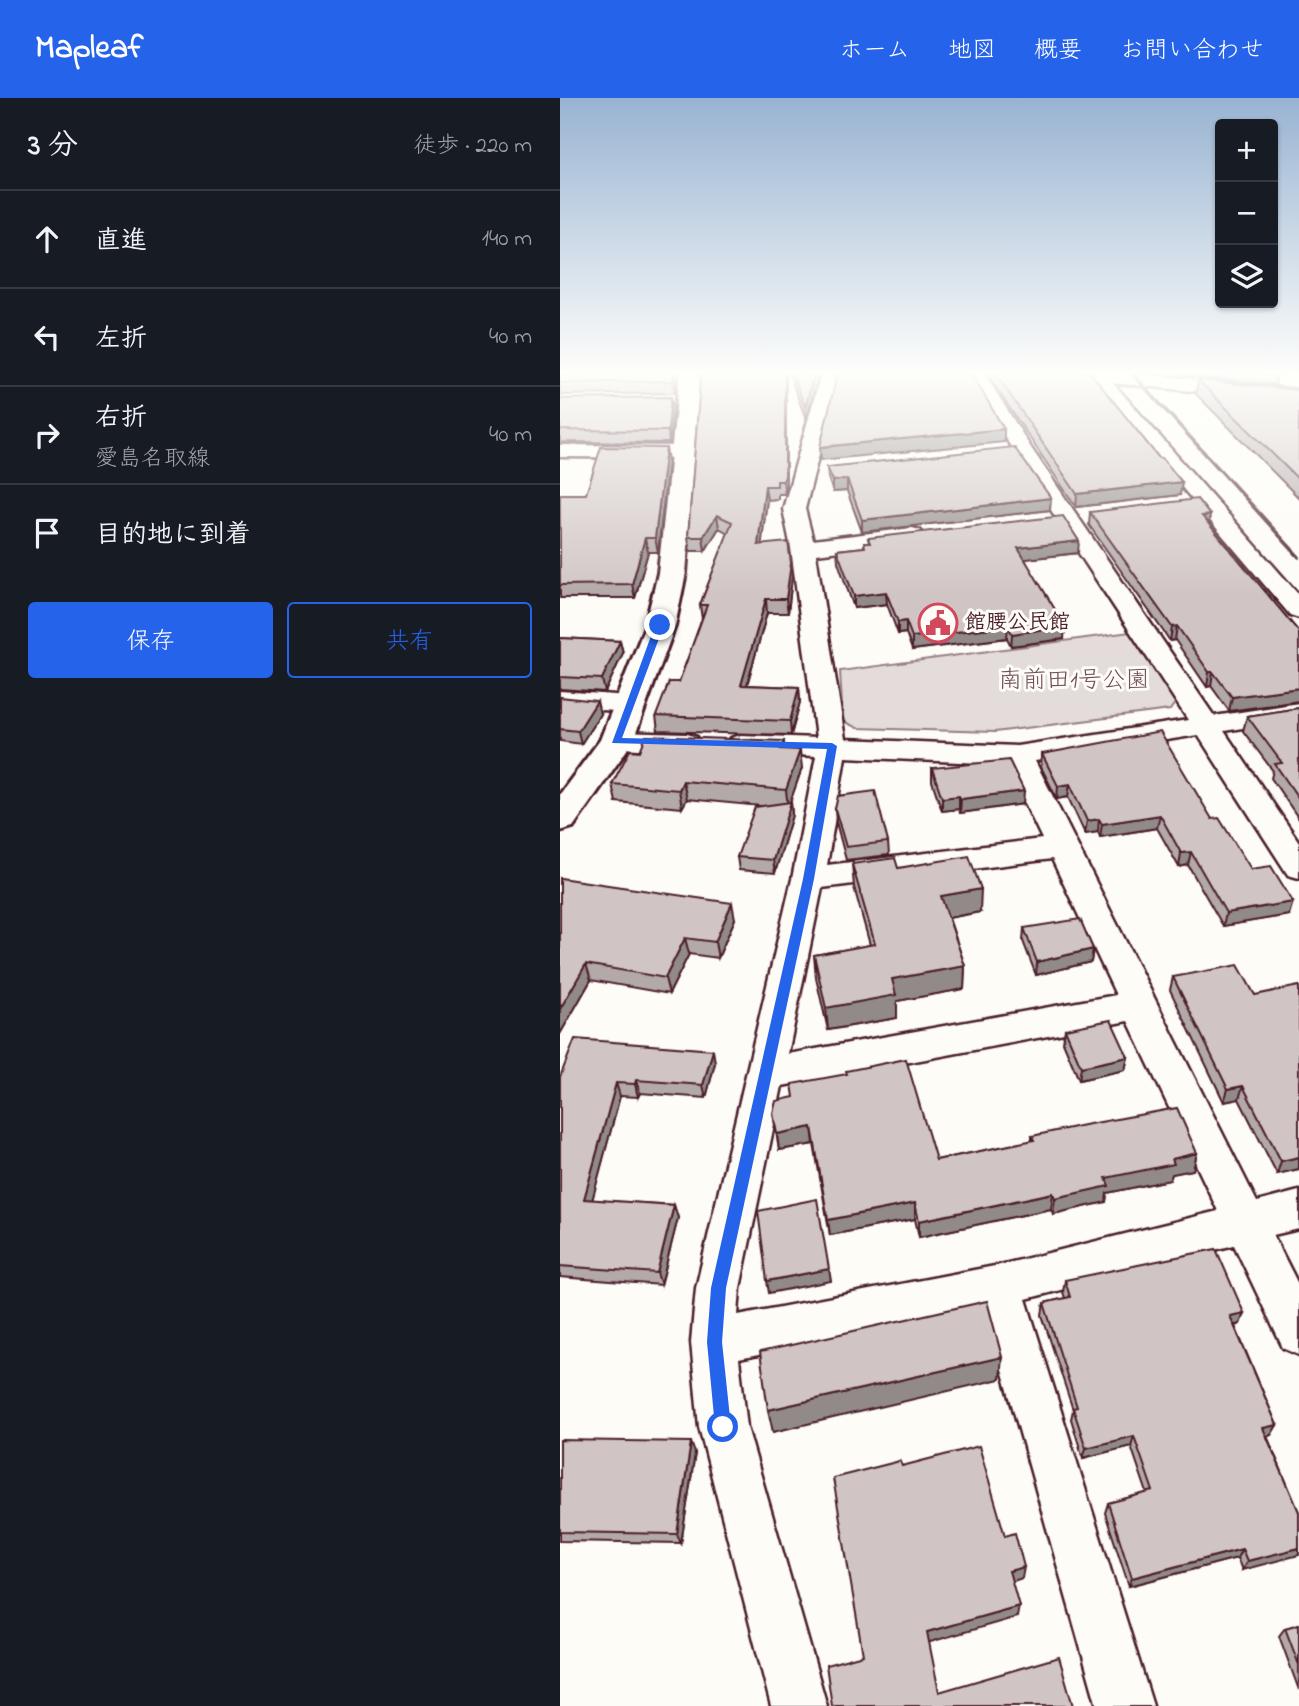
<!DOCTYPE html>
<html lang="ja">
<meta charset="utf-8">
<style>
:root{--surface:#171b24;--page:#20242c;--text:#f1f3f6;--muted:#9ea1a6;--line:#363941;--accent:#2563eb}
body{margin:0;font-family:"Indie Flower","Klee One",sans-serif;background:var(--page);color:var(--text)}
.controls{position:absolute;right:21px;top:21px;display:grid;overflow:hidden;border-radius:7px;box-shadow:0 2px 5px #0004}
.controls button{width:63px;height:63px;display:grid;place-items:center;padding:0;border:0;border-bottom:2px solid var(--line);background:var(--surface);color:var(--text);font:35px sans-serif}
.stop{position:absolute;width:21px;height:21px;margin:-16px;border:5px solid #2563eb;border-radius:50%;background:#fff}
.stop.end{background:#2563eb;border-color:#fff;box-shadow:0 2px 7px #0008}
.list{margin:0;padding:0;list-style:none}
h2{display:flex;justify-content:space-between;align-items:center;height:91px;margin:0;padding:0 28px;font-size:30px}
h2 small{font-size:23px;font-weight:400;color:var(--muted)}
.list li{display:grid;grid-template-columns:46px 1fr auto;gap:21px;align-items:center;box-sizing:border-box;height:98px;padding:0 28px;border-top:2px solid var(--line)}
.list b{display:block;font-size:26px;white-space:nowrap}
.list p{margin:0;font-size:23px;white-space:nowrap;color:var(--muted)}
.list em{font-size:23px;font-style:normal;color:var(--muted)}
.actions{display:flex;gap:14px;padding:21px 28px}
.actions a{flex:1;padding:16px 0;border:2px solid var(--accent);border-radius:7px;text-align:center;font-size:24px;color:var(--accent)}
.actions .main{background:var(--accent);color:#fff}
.icon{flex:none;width:38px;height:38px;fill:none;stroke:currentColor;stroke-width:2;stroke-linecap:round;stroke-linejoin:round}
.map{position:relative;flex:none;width:739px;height:1608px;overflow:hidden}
header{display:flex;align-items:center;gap:42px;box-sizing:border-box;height:98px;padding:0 35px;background:var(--accent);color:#fff}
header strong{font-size:33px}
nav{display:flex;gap:38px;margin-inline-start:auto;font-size:24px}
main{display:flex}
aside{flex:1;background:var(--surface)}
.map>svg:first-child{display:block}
</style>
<header>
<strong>Mapleaf</strong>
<nav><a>ホーム</a><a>地図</a><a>概要</a><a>お問い合わせ</a></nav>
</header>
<main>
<aside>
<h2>3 分<small>徒歩 · 220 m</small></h2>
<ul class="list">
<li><svg class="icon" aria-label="ahead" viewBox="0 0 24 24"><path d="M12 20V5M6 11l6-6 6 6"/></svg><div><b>直進</b></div><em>140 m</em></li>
<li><svg class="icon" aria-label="left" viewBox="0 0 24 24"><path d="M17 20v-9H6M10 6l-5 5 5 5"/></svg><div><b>左折</b></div><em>40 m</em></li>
<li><svg class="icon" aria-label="right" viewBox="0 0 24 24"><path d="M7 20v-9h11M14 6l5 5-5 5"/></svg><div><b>右折</b><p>愛島名取線</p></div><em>40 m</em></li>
<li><svg class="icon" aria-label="arrive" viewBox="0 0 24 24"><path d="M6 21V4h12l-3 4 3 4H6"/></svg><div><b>目的地に到着</b></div></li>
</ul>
<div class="actions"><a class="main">保存</a><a>共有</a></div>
</aside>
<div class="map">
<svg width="739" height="1608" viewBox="0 0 739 1608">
<rect width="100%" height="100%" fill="#fdfcf7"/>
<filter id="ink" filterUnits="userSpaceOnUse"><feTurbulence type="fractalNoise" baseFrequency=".0143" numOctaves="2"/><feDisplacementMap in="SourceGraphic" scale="14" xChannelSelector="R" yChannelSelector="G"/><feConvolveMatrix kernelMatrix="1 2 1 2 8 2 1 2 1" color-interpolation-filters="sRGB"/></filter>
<g filter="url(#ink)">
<path fill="#e3dcda" stroke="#967e82" stroke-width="2" d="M570,534L618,601L610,612L435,634L297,630L283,623L280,573Z"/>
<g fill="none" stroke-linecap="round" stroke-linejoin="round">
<defs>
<path id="street" d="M262,273H280L245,411L253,442L352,430L360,432L364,437L360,442L352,444L256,456L285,641L457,648L628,622C553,506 475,392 405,273H423L471,350L654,618L739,605V621L664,633L739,744V780L728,777L638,637L475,663L697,1104L739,1093V1131L713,1137L739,1188V1257L723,1250L674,1147L466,1201L593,1608H537L425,1211L179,1261L187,1329L267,1608H211L139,1329L131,1244L136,1190L232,781L256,658L181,655L171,652L167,646L171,640L181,637L256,640L231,450L223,411ZM285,659L446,666L482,741L267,767ZM492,761L556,897L228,956L262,790ZM568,923L658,1113L440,1167L178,1217L180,1190L222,988Z
M464,273H553L739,292V304L553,285L739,497V520L730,517L532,283L473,279Z
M0,347L124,348L131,350L134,354L131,358L124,360L0,359Z
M0,593L69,598L79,600L83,606L79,612L69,614L0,609Z
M56,634L127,636L137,639L141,645L137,651L127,654L46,649L42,643L46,637Z"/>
<path id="secondary" d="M120,273H142L126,475L115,528L73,643L13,729L0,733V696L40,642L85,528L98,475Z"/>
</defs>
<use href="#street" stroke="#4a1f2b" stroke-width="5"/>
<use href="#secondary" stroke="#4a1f2b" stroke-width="6"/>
<use href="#street" fill="#fdfcf7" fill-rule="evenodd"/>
<use href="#secondary" fill="#fdfcf7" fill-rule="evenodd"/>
<path stroke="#4a1f2b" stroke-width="3.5" d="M570,273L739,459"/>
</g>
<path fill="#b3a9a9" stroke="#4a1f2b" stroke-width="2" d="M0,273H118L115,295L0,297Z
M141,273H226V391L225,396H218V401L207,402L201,446L232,479L228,515H207L187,587L239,589L240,604L231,637L98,633L96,618L119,584L142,521L140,507L168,435L159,430L145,453H130L128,439Z
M228,273H260L246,321Z
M425,273H529L620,397L516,409Z
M614,273H739L717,276L715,287L618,277Z
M638,282L739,292V400L636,296Z
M0,301L113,311L109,345L0,344Z
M108,362L98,454H88L75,500H0V396H26Z
M267,369L490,412L302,434L287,393L273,394L268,380Z
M530,414L649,426L739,534V603L669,613L651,588L647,589L615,542L610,543L529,427Z
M308,440L518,455L465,461L504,541L451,548L447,540L352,552L346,535L338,536L327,506L294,510L278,464L277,452L304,449V445H309Z
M0,540L60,543L63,555L45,594L0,591Z
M0,599L40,616L21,646L0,643Z
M739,610V721L711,680L713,673L683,633L687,618Z
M224,643V651L242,670L230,704H231L232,717L215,775L179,772L177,759L202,708L127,701L122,710L56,704L52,686L80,653Z
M482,656L652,721L691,771L729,817L663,828L628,767L619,769L597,730L540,739L538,734L525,736L508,699L497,701L481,669Z
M372,670L463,706L400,715L399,711L382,713L372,683Z
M275,711L328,744L329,757L286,762L276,724Z
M292,766L338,770L420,814L389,820L405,868L404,891L337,903V920L268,932L256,880L254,857L310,847L294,789Z
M0,780L175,821L158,860L129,856L109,896L31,882L0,936Z
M464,830L533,851L531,864L476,877L463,843Z
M613,879L695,897L739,1071L717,1076L679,1001L664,1004L610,892Z
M505,931L568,959L565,972L519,982L503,944Z
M155,965L146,1000L80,995L78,999L60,998L32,1102L114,1107L118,1120L101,1187L0,1179V979Z
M234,1000L376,1062L472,1043V1038L637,1055L633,1072L612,1076L610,1082L547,1095L546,1104L493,1116L491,1111L359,1139L355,1121L270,1137L254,1046L219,1052L213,1015Z
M505,1182L684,1215L680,1226L675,1228L717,1327L711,1337L707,1338L739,1414L682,1472L677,1460L569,1488L545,1415L548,1405L587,1395L571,1348L523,1360L511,1321L513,1312L482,1217L484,1205L505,1200L503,1194Z
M0,1342L135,1355L121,1445L0,1443Z
M739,1526V1592L719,1538L725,1530Z"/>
<path fill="#928a89" stroke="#4a1f2b" stroke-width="2" d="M115,273H118L115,295L113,283Z
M225,273H226V391L225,396L223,383Z
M255,273H260L246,321L245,309Z
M718,273H739L717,276Z
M111,299L113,311L109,345L108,333Z
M444,331V344L261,362L260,349Z
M106,350L108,362L98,454L95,440Z
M287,381V393L273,394V383Z
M622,384L620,397L516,409L517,396Z
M205,388L207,402L200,460L198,447Z
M491,400L490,412L302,434V422Z
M157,417L159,430L145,453L143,439Z
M650,417L648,431L642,418Z
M85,440L88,454L75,500L72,486Z
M519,443L518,455L458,462V450Z
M231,465L232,479L228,515L226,501Z
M326,494L327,506L294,510V498Z
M206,501L207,515L183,601L181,587Z
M346,523V535L338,536V524Z
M448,528L447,540L352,552V539Z
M505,528L504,541L451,548L452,536Z
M617,528L615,542L610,543L612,529Z
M60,543L63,555L45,594L42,581Z
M649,574H653L651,588L647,589Z
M239,589L240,604L231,637L230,623Z
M739,590V603L669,613L672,599Z
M37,603L40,616L21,646L18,633Z
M240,652L242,670L228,710L226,692Z
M123,683L127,701L122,710L119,692Z
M510,686L508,699L497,701L498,688Z
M464,693L463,706L400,715L401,701Z
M399,698V711L382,713V700Z
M231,704L232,717L215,775L213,762Z
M600,717L597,730L540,739L542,726Z
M539,721L538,734L525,736L527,723Z
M631,754L628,767L619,769L621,755Z
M421,791L420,814L381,821V798Z
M733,804L729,817L663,828L666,815Z
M172,805L175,821L158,860L155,844Z
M125,840L129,856L109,896L105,880Z
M533,851L531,864L476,877L477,864Z
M26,866L31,882L0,936V911Z
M405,868L404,891L337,903V920L268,932L266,910L332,881Z
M153,952L155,965L146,1000L143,987Z
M568,959L565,972L519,982L521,969Z
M76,982L80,995L78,999L75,986Z
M56,985L60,998L29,1114L24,1101Z
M683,988L679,1001L664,1004L668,991Z
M252,1029L254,1046L219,1052L217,1036Z
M637,1055L633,1072L612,1076L610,1082L547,1095L546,1104L493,1116L495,1100L546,1080L612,1061Z
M739,1059V1071L717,1076L721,1063Z
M493,1095L491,1111L359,1139V1123Z
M355,1105V1121L270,1137L268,1122Z
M114,1107L118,1120L101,1187L97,1175Z
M269,1171L271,1183L209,1195L207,1183Z
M684,1215L680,1226L666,1229L670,1218Z
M442,1259L440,1281L213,1334L208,1312Z
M717,1327L711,1337L698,1340L703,1330Z
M574,1338L571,1348L523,1360L526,1350Z
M131,1344L135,1355L121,1445L117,1436Z
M739,1450V1457L682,1472L687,1463Z
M682,1451L677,1460L569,1488L572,1480Z
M464,1469L462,1480L448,1485L449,1473Z
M459,1508L457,1519L367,1545V1534Z"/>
<path fill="#d0c5c4" stroke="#4a1f2b" stroke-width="2" d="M0,273H115L113,283L0,285Z
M141,273H225V378L223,383H217V388H205L198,447L228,444L231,465L226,501H206L181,587L239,589L230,623L96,618L109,584H119L147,507H140L172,424L157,417L143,439H128Z
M231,273H255L245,309Z
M278,273H410L444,331L260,349Z
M434,273H529L599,360H602L622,384L517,396Z
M638,282L739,292V382Z
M111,299L108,333L0,332V301Z
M41,349L106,350L95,440H85L72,486L0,487V396H26Z
M454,349L491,400L302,422L287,381L273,383L267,369Z
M637,401L650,417L642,418L739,534V590L672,599L653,574H649L617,528L612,529L530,414Z
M503,418L519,443L458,450L505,528L452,536L448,528L352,539L346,523L338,524L326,494L294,498L277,452L305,449L304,445H310L308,440Z
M0,540L60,543L42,581L0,579Z
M0,599L37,603L18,633L0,631Z
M739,610V701L715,666L722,665L687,618Z
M600,634L652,721L659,720L691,771L711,768L733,804L666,815L631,754L621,755L600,717L542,726L539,721L527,723L510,686L498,688L482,656Z
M86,638L224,643L221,651L240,652L226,692L123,683L119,692L52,686L70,652L80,653Z
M449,662L464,693L401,701L399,698L382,700L372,670Z
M315,693L328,744L286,749L275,711L278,698Z
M231,704L213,762L177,759L195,709Z
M409,758L421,791L381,798L405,868L332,881L336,897L266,910L254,857L315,846L292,766L335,760L338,770Z
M0,780L172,805L155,844L125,840L105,880L26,866L0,911Z
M520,821L533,851L477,864L464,830Z
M678,867L695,897L739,888V1059L721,1063L683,988L668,991L613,879Z
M551,922L568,959L521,969L505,931Z
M15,941L153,952L143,987L76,982L75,986L56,985L24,1101L114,1107L97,1175L0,1168V979Z
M346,961L376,1062L474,1042L472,1038L524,1027L617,1010L637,1055L612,1061L614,1066L546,1080L549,1088L495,1100L493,1095L359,1123L355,1105L268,1122L252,1029L217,1036L213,1015L216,1003L234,999L232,986L287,976L286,973Z
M257,1101L269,1171L207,1183L198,1113Z
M656,1151L684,1215L670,1218L717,1327L703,1330L739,1414V1450L687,1463L682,1451L572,1480L548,1405L593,1393L574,1338L526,1350L513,1310L517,1309L484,1205L510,1199L505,1182Z
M427,1203L442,1259L208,1312L200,1254Z
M0,1342L131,1344L117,1436L0,1434Z
M419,1348L445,1438L455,1435L464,1469L449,1473L459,1508L367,1534L379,1594L499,1559L513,1608H272L266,1567L303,1557L273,1380L340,1363L342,1368Z
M739,1526V1567L725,1530Z"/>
</g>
<linearGradient id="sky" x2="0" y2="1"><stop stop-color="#98b3d2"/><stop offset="0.55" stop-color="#fefefb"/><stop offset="1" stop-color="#fefefb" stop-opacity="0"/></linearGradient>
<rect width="739" height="498" fill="url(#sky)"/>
<path fill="#2563eb" d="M100,525L104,527L62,640L272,645L277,648L254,781L166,1190L162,1244L171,1329L169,1335L163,1337L157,1335L155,1329L147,1244L151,1190L243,781L267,651L52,645L95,527Z"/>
<defs>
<symbol id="civic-ring" viewBox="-11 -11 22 22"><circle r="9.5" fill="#fdfcf7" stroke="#d1495b" stroke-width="1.5"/><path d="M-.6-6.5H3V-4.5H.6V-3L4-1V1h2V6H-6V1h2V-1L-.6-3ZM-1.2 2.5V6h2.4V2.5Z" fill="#d1495b"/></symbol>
</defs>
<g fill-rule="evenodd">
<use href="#civic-ring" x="356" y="503" width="44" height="44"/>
</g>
<g text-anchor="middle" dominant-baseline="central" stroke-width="6" stroke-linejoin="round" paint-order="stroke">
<g font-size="21" font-weight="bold" fill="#4a1f2b" stroke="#fdfcf7" text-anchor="start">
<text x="405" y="525">館腰公民館</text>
</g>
<g font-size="24" fill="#704e57" stroke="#fdfcf7">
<text x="514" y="583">南前田1号公園</text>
</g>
</g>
</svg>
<div class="controls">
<button>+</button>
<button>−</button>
<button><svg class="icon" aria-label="layers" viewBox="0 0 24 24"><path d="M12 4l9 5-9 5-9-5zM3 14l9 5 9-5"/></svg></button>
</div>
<div class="stop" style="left:163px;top:1329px"></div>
<div class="stop end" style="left:100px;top:527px"></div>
</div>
</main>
